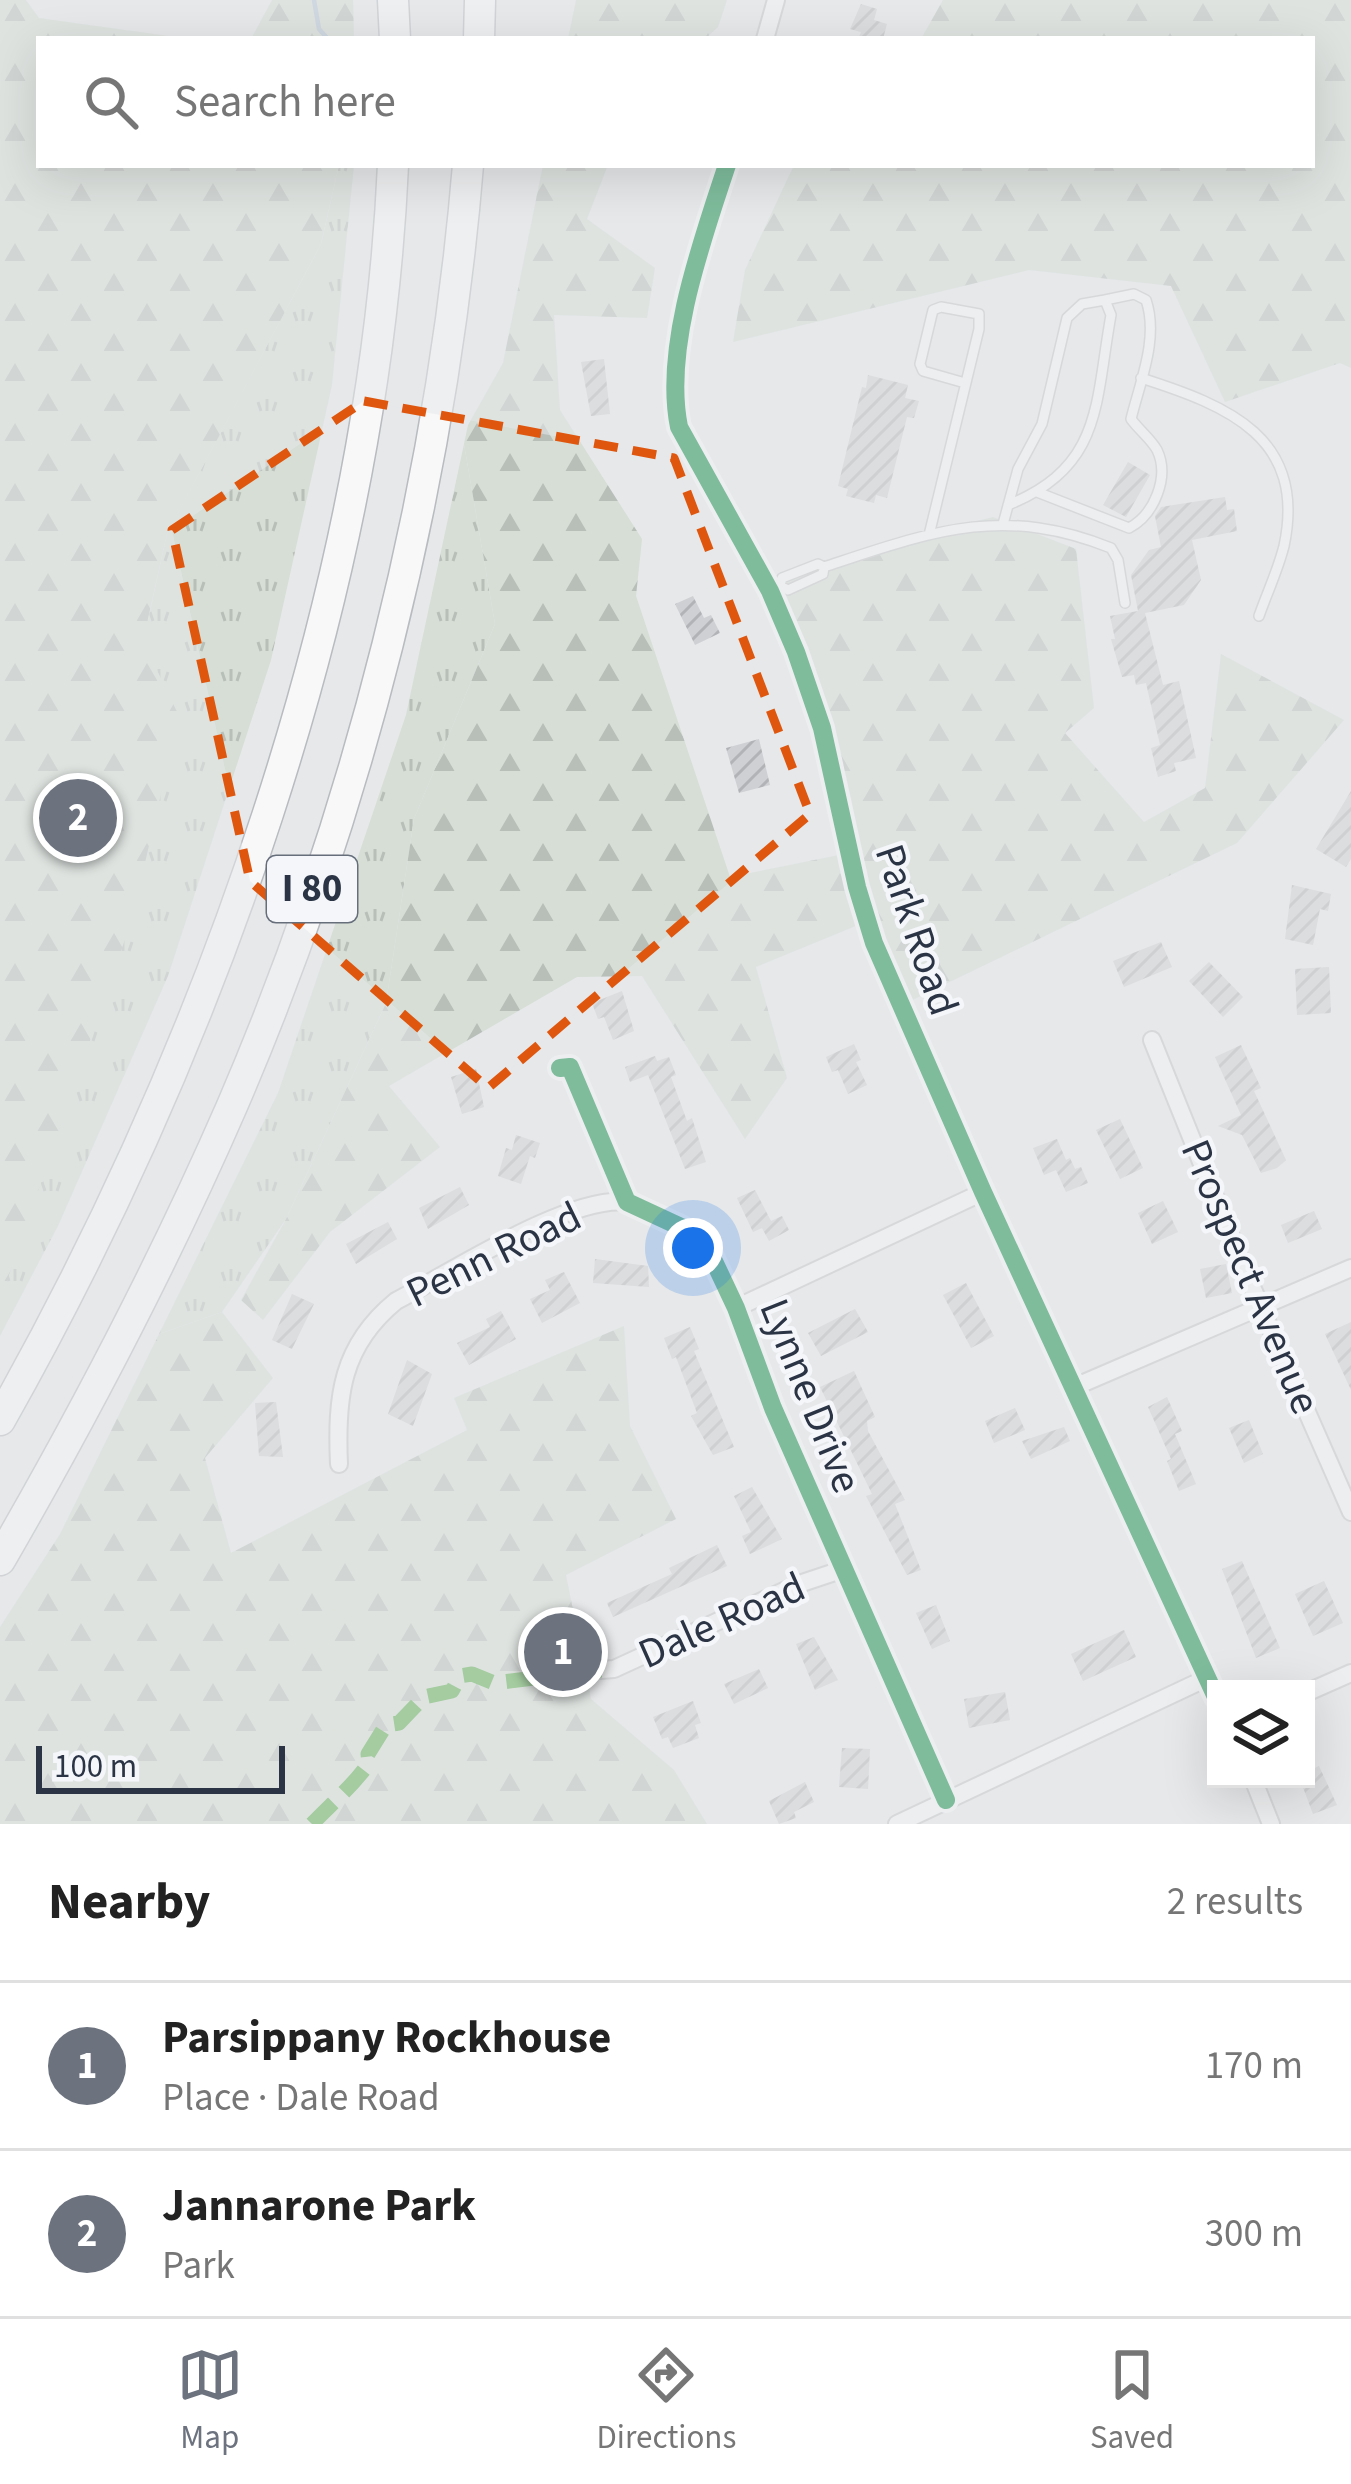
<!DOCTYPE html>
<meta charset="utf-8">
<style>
:root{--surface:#fff;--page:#f6f6f6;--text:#222;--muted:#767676;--line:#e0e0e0;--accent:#6c737f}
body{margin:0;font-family:"Source Sans 3",sans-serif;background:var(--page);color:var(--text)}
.controls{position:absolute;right:36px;bottom:36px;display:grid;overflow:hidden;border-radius:0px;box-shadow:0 12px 48px #0002}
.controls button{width:108px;height:108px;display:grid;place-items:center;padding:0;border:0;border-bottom:3px solid var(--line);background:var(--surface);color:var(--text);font:60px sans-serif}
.scale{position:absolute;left:36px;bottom:30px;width:249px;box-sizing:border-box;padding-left:12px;border:6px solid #2b3445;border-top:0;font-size:33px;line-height:42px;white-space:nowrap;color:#2b3445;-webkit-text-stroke:9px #f4f6f9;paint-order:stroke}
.you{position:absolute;left:693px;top:1248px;width:42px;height:42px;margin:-30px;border:9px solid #fff;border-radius:50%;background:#1a73e8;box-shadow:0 0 0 18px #1a73e833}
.badge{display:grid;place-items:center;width:78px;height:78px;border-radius:50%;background:var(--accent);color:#fff;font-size:39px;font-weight:700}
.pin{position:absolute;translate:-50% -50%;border:6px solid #fff;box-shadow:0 3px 12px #0006}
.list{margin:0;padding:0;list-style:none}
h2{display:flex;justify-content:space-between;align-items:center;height:156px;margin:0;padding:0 48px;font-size:51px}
h2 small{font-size:39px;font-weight:400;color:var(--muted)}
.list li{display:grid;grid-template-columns:78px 1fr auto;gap:36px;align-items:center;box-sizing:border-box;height:168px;padding:0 48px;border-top:3px solid var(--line)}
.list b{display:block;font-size:45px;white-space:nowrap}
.list p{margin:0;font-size:39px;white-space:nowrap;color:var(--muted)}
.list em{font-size:39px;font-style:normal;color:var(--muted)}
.icon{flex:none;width:66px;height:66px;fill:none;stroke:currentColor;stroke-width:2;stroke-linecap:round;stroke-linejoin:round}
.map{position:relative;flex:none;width:1351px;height:1824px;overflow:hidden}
.search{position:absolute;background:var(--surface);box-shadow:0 12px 48px #0002;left:36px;right:36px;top:36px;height:132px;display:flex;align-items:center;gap:30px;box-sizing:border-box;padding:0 42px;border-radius:0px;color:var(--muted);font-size:45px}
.sheet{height:492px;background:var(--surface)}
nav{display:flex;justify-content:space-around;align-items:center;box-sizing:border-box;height:168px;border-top:3px solid var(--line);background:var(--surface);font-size:33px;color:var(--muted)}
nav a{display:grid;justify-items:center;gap:6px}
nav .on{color:var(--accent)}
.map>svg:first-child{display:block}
</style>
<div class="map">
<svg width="1351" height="1824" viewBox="0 0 1351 1824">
<defs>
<pattern id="grass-tufts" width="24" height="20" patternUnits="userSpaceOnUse" patternTransform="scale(3)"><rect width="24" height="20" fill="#d6ded6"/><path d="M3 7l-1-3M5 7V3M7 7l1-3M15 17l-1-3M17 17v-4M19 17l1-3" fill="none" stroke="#b8bfb9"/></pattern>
<pattern id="forest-firs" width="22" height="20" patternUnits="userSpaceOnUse" patternTransform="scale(3)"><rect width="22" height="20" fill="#d6ded6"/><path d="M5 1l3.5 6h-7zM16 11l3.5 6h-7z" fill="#b8bfb9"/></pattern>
<pattern id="building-hatch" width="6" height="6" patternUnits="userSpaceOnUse" patternTransform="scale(3)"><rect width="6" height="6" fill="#ced0d3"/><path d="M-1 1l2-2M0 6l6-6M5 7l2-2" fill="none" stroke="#b1b3b6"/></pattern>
</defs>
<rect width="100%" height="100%" fill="#e6e8ea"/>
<path fill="url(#grass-tufts)" d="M339,165H354L332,385L271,660L168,976L58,1226L0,1336V191L148,620L167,533L321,244Z
M464,444L495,624L414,819L386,1003L286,1219L222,1312L159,1334L278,1093L406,715Z"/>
<path fill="url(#forest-firs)" d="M0,0H26L39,18L190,39H39V165H339L321,244L167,534L143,641L179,716L132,919L0,1301Z
M272,0H353L354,39H251Z
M576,0H727L718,27L705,39H568Z
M943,0H1351V368L1340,363L1225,402L1171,286L1029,270L733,342L745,270L794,165H1312V39H921Z
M543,165H608L587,219L655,268L647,318L554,315L560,410L642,539L636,596L730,877L849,853L769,585L893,542L993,517L1076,549L1094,708L1065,733L1144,822L1205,788L1221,654L1344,720L1237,843L898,1007L868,921L756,967L787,1078L745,1139L642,976L577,977L389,1086L440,1147L330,1232L263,1320L241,1300L286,1219L386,1003L414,819L495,624L464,444L468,425L503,363Z
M222,1312L273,1378L205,1458L231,1553L467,1430L454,1398L624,1326L630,1426L676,1519L566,1575L591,1699L674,1770L707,1824H0V1627L60,1534L159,1334Z"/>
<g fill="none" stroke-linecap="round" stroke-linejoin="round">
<path stroke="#b4c4d5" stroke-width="4.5" d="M314,0L319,29L328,39"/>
</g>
<path fill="url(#building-hatch)" d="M861,4L877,9L874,20L887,24L883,39H858L861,32L850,29Z
M604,359L610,414L591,416L581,362Z
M868,375L908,385L905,398L919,401L914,418L907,417L887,498L876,495L874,503L846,496L848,489L838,486L862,387L866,388Z
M1128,462L1150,475L1126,517L1103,505Z
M1225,497L1227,510L1234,509L1237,531L1192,540L1201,580L1184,605L1145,613L1163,685L1179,681L1196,758L1174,763L1176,771L1158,777L1151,748L1160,745L1146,683L1136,685L1134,675L1122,677L1111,639H1115L1110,616L1138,611L1131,575L1149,550L1161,547L1155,516L1161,507Z
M693,596L704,618L711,615L720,633L695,645L675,604Z
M759,739L770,785L739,793L726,748Z
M1351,791V859L1346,867L1316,849Z
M1292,885L1331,894L1328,911L1320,909L1313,945L1285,939Z
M1161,942L1172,967L1124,987L1113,961Z
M1209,962L1243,997L1223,1017L1189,981Z
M1329,967L1331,1013L1297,1015L1295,969Z
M622,991L634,1031L613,1040L604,1017L598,1019L592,1003Z
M854,1044L861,1060L856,1062L867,1085L848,1094L838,1070L832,1072L826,1057Z
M1241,1045L1261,1088L1254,1091L1286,1160L1277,1168L1261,1173L1242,1135L1218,1126L1241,1115L1215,1057Z
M655,1056L657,1061L669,1057L676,1075L671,1077L687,1121L692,1118L706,1162L685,1169L648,1075L630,1082L625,1067Z
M476,1069L484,1107L462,1114L451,1077Z
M1120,1119L1143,1168L1120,1179L1096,1130Z
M516,1135L540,1143L535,1158L530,1156L521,1184L498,1176L506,1148L512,1150Z
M1057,1139L1066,1160L1070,1158L1075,1169L1081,1167L1088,1183L1066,1192L1056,1170L1044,1175L1033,1148Z
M460,1187L469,1205L428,1229L419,1208Z
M755,1190L771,1221L782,1216L789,1230L769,1241L762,1228L753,1232L737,1198Z
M1163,1201L1178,1232L1152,1244L1138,1213Z
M1314,1211L1322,1229L1288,1243L1281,1225Z
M388,1222L397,1239L356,1264L346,1244Z
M595,1259L648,1266L649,1287L593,1283Z
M1226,1264L1232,1293L1206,1298L1200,1269Z
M564,1272L580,1303L542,1323L530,1299L550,1290L545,1280Z
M966,1283L994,1336L971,1348L943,1295Z
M292,1294L314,1304L292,1349L272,1340Z
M855,1309L868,1332L821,1356L808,1333Z
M501,1311L516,1339L469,1365L457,1343L490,1327L486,1319Z
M1351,1322V1390L1325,1334Z
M690,1327L699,1349L694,1351L734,1447L713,1455L691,1416L697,1413L676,1357L672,1359L664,1338Z
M407,1360L432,1374L413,1426L388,1414Z
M854,1371L875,1417L867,1421L868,1431L905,1500L895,1504L921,1570L907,1575L866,1496L872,1494L820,1387Z
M1167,1397L1182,1431L1175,1434L1196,1484L1179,1491L1167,1461L1171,1459L1148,1407Z
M276,1402L283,1457L259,1456L255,1403Z
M1015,1408L1025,1430L994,1443L985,1421Z
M1249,1420L1263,1454L1244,1463L1229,1428Z
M1064,1427L1070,1441L1031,1459L1022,1441Z
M752,1487L782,1539L750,1554L742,1536L751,1532L734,1496Z
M717,1545L727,1566L613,1617L607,1603L672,1574L669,1568Z
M1242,1561L1280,1648L1256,1658L1222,1569Z
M1324,1581L1343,1623L1313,1636L1295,1594Z
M936,1605L950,1641L932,1649L916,1613Z
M1124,1630L1136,1657L1083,1681L1071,1654Z
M814,1637L838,1680L815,1690L796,1644Z
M759,1669L768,1688L734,1704L724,1684Z
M1005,1692L1010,1720L969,1728L964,1699Z
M693,1701L701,1723L695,1725L699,1738L673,1748L668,1737L662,1739L653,1717Z
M842,1748L870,1749L868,1789L839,1787Z
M1319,1766L1337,1805L1313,1814L1301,1782L1310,1779L1306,1772Z
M805,1782L814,1802L794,1812L796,1818L779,1824L769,1801Z"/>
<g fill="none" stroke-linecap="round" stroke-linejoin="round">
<defs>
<path id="lane" d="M1141,378C1229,406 1307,438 1284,546C1278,570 1267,593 1259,616
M1037,492L1129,528C1154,515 1170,477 1157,450C1151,439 1139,430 1131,419C1140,382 1159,338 1146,300L1134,294L1105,300
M1003,524L1018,469L1042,424L1067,318L1082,304L1105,300L1111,315C1095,403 1103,467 1008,505
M929,535L979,329V314L941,307L933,310L920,364L923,371L965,383
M824,567C930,532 1002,504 1111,548L1118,560L1125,603
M770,591L780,586L782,578L818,564L824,567L823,574L788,590L780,586"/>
<path id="street" d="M765,39L776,0
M727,165C702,241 663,348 679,427L770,591L796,652L822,728L857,887L874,943L983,1192L1216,1697
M1152,1040L1245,1271L1351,1512
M560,1068L570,1067L627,1202L683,1228L712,1257L736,1308L773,1408L946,1800
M736,1308L983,1192
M1072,1388L1351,1268
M339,1464C336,1397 341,1346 396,1301C450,1273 569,1195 627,1202
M601,1670L614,1669L799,1584L844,1569
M1306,1693L1351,1673
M1253,1779L1271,1824
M897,1824L1207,1678"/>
<path id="highway" d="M393,0L395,39
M479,39L480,0
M0,1420C209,1050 374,593 393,165
M0,1560C85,1413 164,1262 232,1106C358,814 442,482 468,165"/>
</defs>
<use href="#lane" stroke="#c4c6c8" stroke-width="12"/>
<use href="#street" stroke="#c4c6c8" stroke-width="20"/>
<use href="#highway" stroke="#b8bbbf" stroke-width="33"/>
<use href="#lane" stroke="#f5f6f7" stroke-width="9"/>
<use href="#street" stroke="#f5f6f7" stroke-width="16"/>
<use href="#highway" stroke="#f8f8f8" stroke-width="30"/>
<path stroke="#54ac47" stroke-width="15" stroke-dasharray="30 15" stroke-linecap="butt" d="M312,1824C331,1804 351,1788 369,1763L368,1754L386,1725L399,1723L424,1697L452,1691L460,1676L472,1674L494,1683L601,1670"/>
<defs>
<path id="cycleway" d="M727,165C702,241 663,348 679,427L770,591L796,652L822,728L857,887L874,943L983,1192L1216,1697
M560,1068L570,1067L627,1202L683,1228L712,1257L736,1308L773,1408L946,1800"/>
</defs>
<use href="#cycleway" stroke="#f4f6f9" stroke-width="26"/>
<use href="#cycleway" stroke="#00873e" stroke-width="18"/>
</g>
<path d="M0 0H1351V1824H0ZM364,401L674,458L810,814L488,1088L250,881L172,530Z" fill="#e6e8ea" fill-opacity=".55" fill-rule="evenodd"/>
<path fill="none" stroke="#df570f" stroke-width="9" stroke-dasharray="24 15" stroke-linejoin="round" d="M364,401L674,458L810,814L488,1088L250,881L172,530Z"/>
<g text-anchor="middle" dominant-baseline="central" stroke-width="9" stroke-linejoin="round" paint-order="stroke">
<rect fill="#f4f6f9" stroke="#676e7b" stroke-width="3" x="267" y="856" width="90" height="66" rx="9"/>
<g font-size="39" font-weight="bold" fill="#2b3445">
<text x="312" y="889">I 80</text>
</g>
<g font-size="42" fill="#2b3445" stroke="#f4f6f9">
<text transform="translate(916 930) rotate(71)">Park Road</text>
<text transform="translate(494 1255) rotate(-26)">Penn Road</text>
<text transform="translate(1250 1277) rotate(67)">Prospect Avenue</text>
<text transform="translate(810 1396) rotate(68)">Lynne Drive</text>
<text transform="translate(722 1621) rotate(-24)">Dale Road</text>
</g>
</g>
</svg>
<div class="controls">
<button><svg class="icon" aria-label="layers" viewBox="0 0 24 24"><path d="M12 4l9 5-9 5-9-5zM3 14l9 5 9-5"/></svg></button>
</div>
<div class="scale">100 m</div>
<div class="you"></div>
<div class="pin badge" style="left:563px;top:1652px">1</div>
<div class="pin badge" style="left:78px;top:818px">2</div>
<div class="search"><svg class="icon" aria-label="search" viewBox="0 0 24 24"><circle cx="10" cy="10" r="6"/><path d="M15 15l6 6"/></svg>Search here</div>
</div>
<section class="sheet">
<h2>Nearby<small>2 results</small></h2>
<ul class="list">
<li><span class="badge">1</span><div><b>Parsippany Rockhouse</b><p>Place · Dale Road</p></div><em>170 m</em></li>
<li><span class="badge">2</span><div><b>Jannarone Park</b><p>Park</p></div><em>300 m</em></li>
</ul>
</section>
<nav>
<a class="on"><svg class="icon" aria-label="map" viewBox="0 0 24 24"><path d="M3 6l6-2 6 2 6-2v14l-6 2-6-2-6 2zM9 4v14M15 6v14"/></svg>Map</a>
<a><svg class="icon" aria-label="directions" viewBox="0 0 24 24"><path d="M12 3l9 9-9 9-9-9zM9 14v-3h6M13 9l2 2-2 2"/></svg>Directions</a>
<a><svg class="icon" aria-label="saved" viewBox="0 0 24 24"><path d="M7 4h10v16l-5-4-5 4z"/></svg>Saved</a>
</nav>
